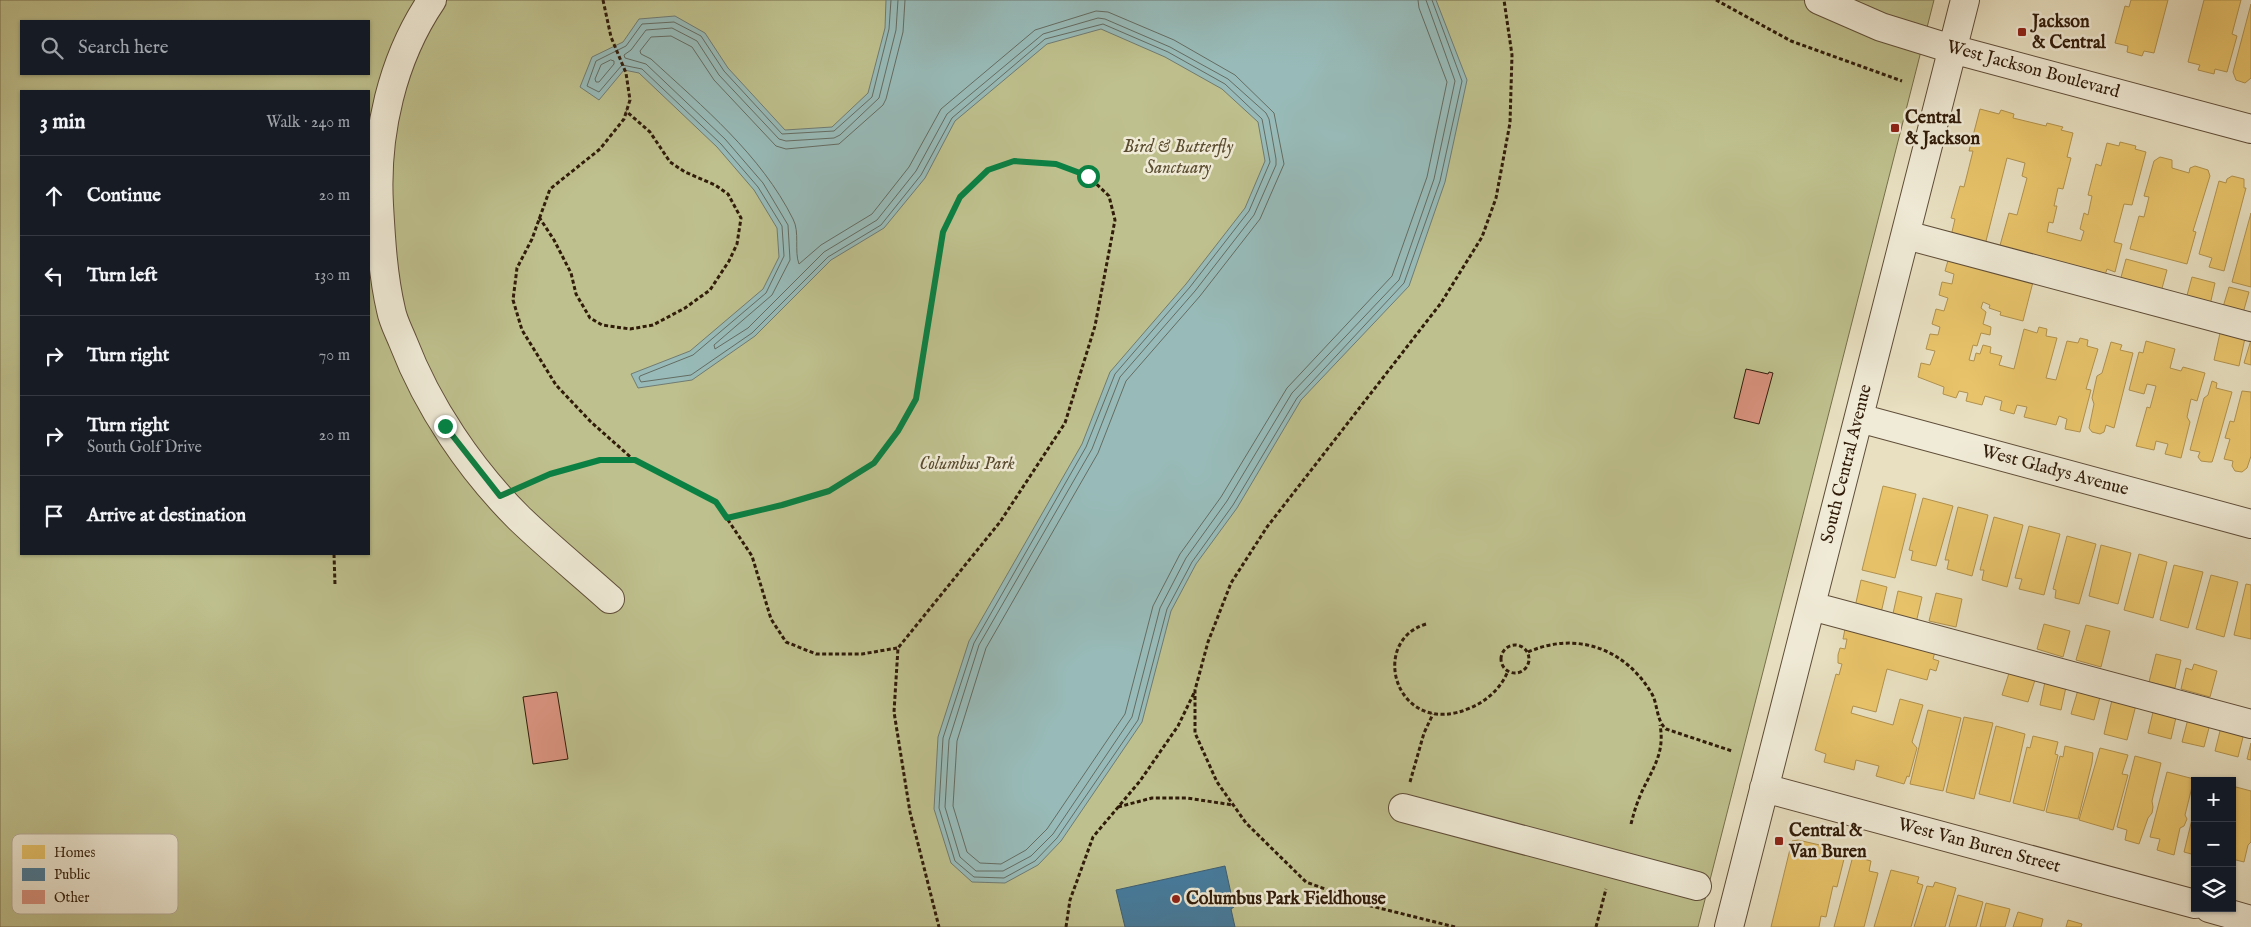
<!DOCTYPE html>
<meta charset="utf-8">
<style>
:root{--surface:#171b24;--page:#20242c;--text:#f1f3f6;--muted:#9ea1a6;--line:#363941}
body{margin:0;font-family:"IM FELL English",serif;background:var(--page);color:var(--text)}
.controls{position:absolute;right:15px;bottom:15px;display:grid;overflow:hidden;border-radius:0px;box-shadow:0 1px 4px #0004}
.controls button{width:45px;height:45px;display:grid;place-items:center;padding:0;border:0;border-bottom:1px solid var(--line);background:var(--surface);color:var(--text);font:25px sans-serif}
.stop{position:absolute;width:15px;height:15px;margin:-11px;border:4px solid #0b8043;border-radius:50%;background:#fff}
.stop.end{background:#0b8043;border-color:#fff;box-shadow:0 1px 5px #0008}
.list{margin:0;padding:0;list-style:none}
h2{display:flex;justify-content:space-between;align-items:center;height:65px;margin:0;padding:0 20px;font-size:21px}
h2 small{font-size:16px;font-weight:400;color:var(--muted)}
.list li{display:grid;grid-template-columns:32px 1fr auto;gap:15px;align-items:center;box-sizing:border-box;height:80px;padding:0 20px;border-top:1px solid var(--line)}
.list b{display:block;font-size:19px;white-space:nowrap}
.list p{margin:0;font-size:16px;white-space:nowrap;color:var(--muted)}
.list em{font-size:16px;font-style:normal;color:var(--muted)}
.icon{flex:none;width:28px;height:28px;fill:none;stroke:currentColor;stroke-width:2;stroke-linecap:round;stroke-linejoin:round}
.map{position:relative;flex:none;width:2251px;height:927px;overflow:hidden}
.search{position:absolute;background:var(--surface);box-shadow:0 1px 4px #0004;left:20px;top:20px;width:350px;height:55px;display:flex;align-items:center;gap:12px;box-sizing:border-box;padding:0 18px;border-radius:0px;color:var(--muted);font-size:19px}
.panel{position:absolute;background:var(--surface);box-shadow:0 1px 4px #0004;left:20px;top:90px;width:350px;height:465px;border-radius:0px}
.map>svg:first-child{display:block}
</style>
<div class="map">
<svg width="2251" height="927" viewBox="0 0 2251 927">
<rect width="100%" height="100%" fill="#e8e0c1"/>
<filter id="stains"><feTurbulence type="fractalNoise" baseFrequency=".004" numOctaves="4"/><feColorMatrix values="0 0 0 0 .2 0 0 0 0 .09 0 0 0 0 .02 0 0 0 .5 -.17"/></filter>
<radialGradient id="worn" r=".72"><stop offset=".6" stop-color="#630" stop-opacity="0"/><stop offset="1" stop-color="#630" stop-opacity=".3"/></radialGradient>
<path fill="#bec08d" stroke="#786e4c" fill-rule="evenodd" d="M0,0H1934L1698,927H0ZM21,21H369V74H21ZM21,91H369V554H21Z"/>
<path fill="#98bbb9" stroke="#6f7b73" d="M886,0H1436L1467,80L1445,182L1409,286L1301,400L1237,508L1196,564L1171,611L1142,722L1061,841L1038,865L1005,883L972,882L951,863L934,809L938,737L969,641L1082,444L1110,372L1186,284L1245,208L1265,161L1258,122L1222,89L1165,57L1101,29L1047,44L955,121L925,178L884,228L831,260L755,336L692,380L638,388L631,374L690,351L763,289L779,257L777,228L754,190L717,147L639,73L624,70L599,100L580,87L592,57L623,42L639,19L675,16L705,33L728,68L785,130L832,127L868,93L885,28Z"/>
<path fill="#e9c46a" stroke="#b2924d" d="M2131,0H2168L2154,53L2144,51L2142,56L2127,52L2128,46L2115,43L2125,6L2129,7Z
M2204,0H2241L2232,34L2237,36L2227,72L2215,69L2214,74L2198,70L2200,65L2188,62Z
M2251,4V78L2245,83L2236,80L2233,72Z
M1980,109L1999,114L2001,110L2014,114L2013,118L2046,126L2047,123L2063,127L2061,130L2073,133L2067,157L2071,158L2063,189L2058,188L2054,206H2057L2053,223L2049,222L2047,232L2081,241L2084,231L2080,229L2084,213L2088,215L2092,196L2088,195L2096,164L2101,166L2107,143L2119,146L2120,142L2136,146L2135,149L2146,152L2132,205L2124,204L2114,242L2122,244L2115,272L2107,269L2105,275L1999,249L2009,213L2017,215L2027,178L2022,176L2025,163L2007,158L1985,245L1951,236L1955,219L1951,218L1960,186L1964,187L1973,151H1969Z
M2160,157L2172,160V168L2189,173L2190,168L2195,166L2208,170L2210,176L2193,231L2196,232L2187,264L2130,249L2139,216L2144,217L2149,197L2144,196L2154,161Z
M2232,176L2244,179V188H2246L2224,271L2209,267L2212,258L2199,254L2219,181L2226,183L2227,179Z
M2251,213V287L2232,282Z
M1949,257L2034,278L2023,321L2000,315L2001,312L1989,308L1990,305L1983,302L1981,308L1986,312L1983,324L1991,327L1990,335L1981,333L1977,346L1973,345L1969,360L1974,361L1976,353L1980,354L1983,345L1991,347L1990,353L2002,356L1999,365L2014,369L2024,329L2037,333L2039,327L2047,329L2046,336L2057,338L2046,378L2056,380L2067,341L2078,343L2080,338L2088,340L2087,346L2098,349L2086,389L2091,390L2080,432L2065,429L2067,419L2059,416L2056,425L2024,417L2027,407L2017,405L2014,414L2000,410L2002,401L1985,396L1982,405L1966,401L1968,393L1959,391L1956,398L1943,394L1944,387L1918,377L1921,363L1930,365L1935,351L1926,349L1930,334L1938,335L1940,327L1932,324L1936,309L1944,311L1948,298L1939,295L1942,282L1952,284L1954,274L1945,271Z
M2126,259L2167,270L2161,292L2120,281Z
M2192,277L2215,283L2210,305L2186,299Z
M2229,287L2249,292L2243,313L2223,307Z
M2220,333L2245,338L2239,366L2214,360Z
M2251,340V365L2244,363Z
M2146,341L2175,349L2170,368L2181,371L2183,367L2205,373L2197,401L2191,399L2187,417L2190,422L2181,458L2165,454L2168,444L2156,441L2154,450L2136,446L2147,407L2150,408L2156,386L2147,384L2144,394L2129,390L2139,352L2143,353Z
M2111,342L2122,345L2120,350L2133,353L2114,428L2106,425L2104,432L2100,434L2092,432L2089,428L2094,404L2092,398L2097,376L2102,373Z
M2212,381L2217,383L2216,388L2232,392L2214,456L2212,462H2209L2201,461L2198,457L2200,452L2190,450L2204,398L2208,395Z
M2242,391L2251,392V456L2247,468L2242,472L2235,471L2232,466L2233,461L2224,459L2230,439L2225,438L2230,421L2234,422Z
M1883,486L1916,494L1895,578L1862,570Z
M1923,498L1953,506L1936,566L1911,560L1913,551L1909,550Z
M1958,507L1988,515L1972,576L1947,569L1949,560H1945Z
M1994,517L2023,525L2007,587L1982,580L1984,570H1980Z
M2029,526L2060,534L2044,595L2019,589L2022,579L2015,578Z
M2067,536L2096,544L2079,604L2055,598L2056,590L2053,589Z
M2101,545L2131,553L2118,604L2089,596Z
M2139,554L2167,562L2153,618L2124,610Z
M2174,565L2203,572L2188,628L2160,620Z
M2211,575L2238,582L2224,637L2196,629Z
M1861,580L1887,587L1881,613L1855,607Z
M2246,584L2251,585V639L2234,635Z
M1898,591L1922,597L1916,623L1892,618Z
M1936,593L1962,599L1956,627L1929,621Z
M1846,624L1936,648L1933,659L1939,661L1936,671L1930,669L1927,680L1887,669L1876,712L1853,706L1851,713L1893,725L1900,699L1923,705L1912,742L1917,748L1909,777L1907,776L1904,784L1876,776L1879,766L1856,760L1854,770L1824,762L1826,754L1815,750L1836,674L1839,675L1842,664L1838,663V655L1840,648L1845,649L1847,639H1843Z
M2044,624L2070,631L2063,657L2037,649Z
M2086,625L2110,631L2101,667L2076,660Z
M2156,654L2181,660L2175,688L2149,682Z
M2194,664L2217,671L2210,697L2181,689L2186,668L2192,670Z
M2010,670L2036,677L2028,702L2002,695Z
M2045,682L2066,687L2061,710L2040,705Z
M2078,690L2100,697L2094,720L2071,714Z
M2112,700L2136,705L2127,740L2104,734Z
M2154,708L2177,713L2171,739L2148,733Z
M1928,710L1961,718L1943,791L1910,784Z
M1964,717L1993,723L1974,799L1946,792Z
M2188,719L2210,724L2204,747L2182,742Z
M1996,726L2025,734L2010,802L1979,794Z
M2221,727L2244,733L2238,757L2215,751Z
M2033,736L2058,742L2055,754L2058,755L2044,811L2013,803L2027,747L2030,748Z
M2251,743V760L2247,759Z
M2065,746L2093,753L2092,763L2078,819L2046,812L2060,756L2063,757Z
M2100,748L2128,755L2122,774L2128,775L2113,830L2079,820Z
M2135,756L2161,763L2152,801L2153,807L2152,813L2148,818L2139,844L2125,840L2127,830L2117,827Z
M2167,772L2194,779L2185,815L2187,819L2184,826L2180,828L2174,855L2157,850L2160,839L2150,837Z
M2236,787L2251,791V842L2248,845L2244,862L2232,859V801Z
M2195,807V855L2184,852Z
M1798,840L1846,851L1837,887L1833,886L1826,917L1821,916L1819,927H1771L1792,841Z
M1853,856L1871,861L1869,871L1878,873L1864,927H1834Z
M1891,870L1919,877L1917,883L1923,885L1911,927H1874Z
M1935,882L1956,888L1945,927H1914L1927,886L1933,887Z
M1958,895L1983,902L1976,927H1949Z
M1986,903L2010,909L2005,927H1980Z
M2018,912L2043,919L2041,927H2013Z
M2068,920L2082,924L2081,927H2066Z"/>
<path fill="#457b9d" stroke="#3f5e71" d="M1225,866L1234,907L1231,909L1235,927H1125L1116,890Z"/>
<g fill="none" stroke-linecap="round" stroke-linejoin="round">
<path stroke="#646c62" stroke-width="1" d="M891,0L889,29L872,97L834,131L782,134L724,71L701,36L674,22L642,24L626,46L596,61L587,86L599,92L622,65L642,69L721,144L758,187L782,226L784,256L766,293L693,355L640,376L639,378L641,382L691,375L752,333L828,257L881,225L921,175L952,118L1045,39L1103,24L1168,52L1225,84L1262,119L1270,162L1249,211L1190,287L1115,374L1086,447L974,643L943,738L939,808L955,861L974,877L1004,878L1035,861L1057,838L1138,720L1167,609L1192,562L1233,505L1297,398L1404,283L1440,181L1462,81L1432,0
M898,0L896,30L879,98L840,135L834,138L786,141L779,139L719,75L697,41L672,28L646,30L631,50L624,55L625,58L646,64L725,139L763,183L788,225L790,260L772,295L714,345L715,349L748,328L824,252L877,220L916,171L947,114L1043,34L1098,18L1105,19L1170,47L1228,79L1266,113L1269,119L1276,159V165L1254,215L1195,291L1120,377L1092,449L979,645L949,740L945,807L960,857L976,871H1003L1031,856L1053,834L1132,717L1160,608L1186,558L1227,501L1292,393L1399,280L1434,179L1455,81L1426,0
M905,0L903,32L886,99L883,105L839,144L786,149L776,146L714,80L692,47L671,36L651,37L640,51L641,54L651,59C703,107 761,155 793,219C800,232 794,251 799,264L821,245L872,214L909,167L941,109L1035,30L1096,11L1108,12L1174,40L1235,75L1274,113L1284,164L1260,219L1200,296L1126,381L1098,453L986,648L957,741L953,806L967,852L980,863L1001,864L1026,850L1047,829L1125,714L1153,606L1180,554L1221,497L1287,388L1392,276L1427,177L1447,82L1419,8L1418,0
M611,60L614,61V64L599,82H596L595,79L601,65Z"/>
</g>
<path fill="#d9927f" stroke="#311c0a" d="M1746,369L1768,374L1769,372L1773,373L1759,424L1734,418Z
M557,692L568,759L533,764L523,697Z"/>
<g fill="none" stroke-linecap="round" stroke-linejoin="round">
<defs>
<path id="minor" d="M432,0C392,59 375,134 379,205C381,240 383,276 391,310C393,321 399,332 403,342C428,407 470,469 519,518C548,546 580,572 610,599
M1819,0L1881,27L1952,49L2251,129
M1906,235L2251,327
M1859,418L2251,524
M1811,606L2251,724
M1764,788L2195,904
M1403,808L1697,886
M2209,908L2251,920
M1729,927L1965,0"/>
</defs>
<use href="#minor" stroke="#5f4d38" stroke-width="30"/>
<path stroke="#311c0a" stroke-width="3" stroke-dasharray="4 2.5" stroke-linecap="butt" d="M603,0L611,37L626,73L630,100L624,119L600,149L550,189L532,239L517,268L513,300L522,330L556,385L591,422L635,461
M1716,0L1791,41L1902,81
M539,217L554,240L571,273L576,294L590,318L602,325L630,329L653,325L685,308L710,290L729,261L737,244L741,218L728,194L715,185L685,172L670,162L650,132L626,111
M524,486L550,474L600,460L635,461L716,502L752,556L771,619L786,642L816,654H862L897,648
M727,518L782,505L829,491L873,463L898,431L916,399L943,232L960,197L988,170L1014,161L1056,164L1088,176L1109,196L1115,220L1095,326L1065,423L1000,522L898,648L894,712L910,812L939,927
M334,554L335,585
M1426,624C1367,642 1397,740 1470,708C1487,701 1501,688 1508,671
M1501 659a14 14 0 1 1 28 0a14 14 0 1 1-28 0Z
M1528,652C1576,631 1625,648 1652,694C1658,705 1656,720 1666,729L1732,751
M1410,782L1424,733L1433,714
M1118,807L1152,798H1187L1233,805
M1631,824C1633,816 1635,809 1638,801C1648,774 1666,757 1660,725
M1066,927L1070,900L1093,837L1140,781L1178,726L1194,693
M1455,927L1371,906L1306,882L1246,823L1217,782L1195,733V690L1208,642L1231,583L1267,527L1441,303L1482,237L1496,198L1510,123L1512,55L1504,0
M1596,927L1606,889"/>
<use href="#minor" stroke="#f0ebd7" stroke-width="28"/>
</g>
<g fill="none" stroke-linecap="round" stroke-linejoin="round">
<path stroke="#0b8043" stroke-width="6" d="M445,426L500,496L550,474L600,460H635L716,502L727,518L782,505L829,491L874,463L898,431L916,399L943,232L960,197L988,170L1014,161L1056,164L1088,176"/>
</g>
<g fill="#8f2418" stroke="#f0ebd7" stroke-width="2">
<rect x="2017" y="27" width="10" height="10" rx="2.5"/>
<rect x="1890" y="123" width="10" height="10" rx="2.5"/>
<rect x="1774" y="836" width="10" height="10" rx="2.5"/>
<circle cx="1176" cy="899" r="5"/>
</g>
<g text-anchor="middle" dominant-baseline="central" stroke-width="5" stroke-linejoin="round" paint-order="stroke">
<g font-size="18" font-weight="bold" fill="#311c0a" stroke="#f0ebd7" text-anchor="start">
<text x="2032" y="22">Jackson<tspan x="2032" dy="21">&amp; Central</tspan></text>
<text x="1905" y="118">Central<tspan x="1905" dy="21">&amp; Jackson</tspan></text>
<text x="1789" y="831">Central &amp;<tspan x="1789" dy="21">Van Buren</tspan></text>
<text x="1186" y="899">Columbus Park Fieldhouse</text>
</g>
<g font-size="18" fill="#311c0a" stroke="#f0ebd7">
<text transform="translate(2033 70) rotate(15)">West Jackson Boulevard</text>
<text transform="translate(1847 464) rotate(-76)">South Central Avenue</text>
<text transform="translate(2055 471) rotate(15)">West Gladys Avenue</text>
<text transform="translate(1979 846) rotate(15)">West Van Buren Street</text>
</g>
<g font-size="18" font-style="italic" fill="#5b4d31" stroke="#f0ebd7">
<text x="1178" y="147">Bird &amp; Butterfly<tspan x="1178" dy="21">Sanctuary</tspan></text>
<text x="967" y="464">Columbus Park</text>
</g>
</g>
<rect x="12" y="834" width="166" height="80" rx="8" fill="#f0ebd7" stroke="#b7ad9a" stroke-width="1"/>
<rect x="22" y="845" width="23" height="14" fill="#e9c46a"/>
<rect x="22" y="868" width="23" height="13" fill="#457b9d"/>
<rect x="22" y="890" width="23" height="14" fill="#d9927f"/>
<g font-size="14" fill="#311c0a">
<text x="54" y="857">Homes</text>
<text x="54" y="879">Public</text>
<text x="54" y="902">Other</text>
</g>
<rect width="100%" height="100%" filter="url(#stains)"/>
<rect width="100%" height="100%" fill="url(#worn)"/>
</svg>
<div class="controls">
<button>+</button>
<button>−</button>
<button><svg class="icon" aria-label="layers" viewBox="0 0 24 24"><path d="M12 4l9 5-9 5-9-5zM3 14l9 5 9-5"/></svg></button>
</div>
<div class="stop" style="left:1088px;top:176px"></div>
<div class="stop end" style="left:445px;top:426px"></div>
<div class="search"><svg class="icon" aria-label="search" viewBox="0 0 24 24"><circle cx="10" cy="10" r="6"/><path d="M15 15l6 6"/></svg>Search here</div>
<section class="panel">
<h2>3 min<small>Walk · 240 m</small></h2>
<ul class="list">
<li><svg class="icon" aria-label="ahead" viewBox="0 0 24 24"><path d="M12 20V5M6 11l6-6 6 6"/></svg><div><b>Continue</b></div><em>20 m</em></li>
<li><svg class="icon" aria-label="left" viewBox="0 0 24 24"><path d="M17 20v-9H6M10 6l-5 5 5 5"/></svg><div><b>Turn left</b></div><em>130 m</em></li>
<li><svg class="icon" aria-label="right" viewBox="0 0 24 24"><path d="M7 20v-9h11M14 6l5 5-5 5"/></svg><div><b>Turn right</b></div><em>70 m</em></li>
<li><svg class="icon" aria-label="right" viewBox="0 0 24 24"><path d="M7 20v-9h11M14 6l5 5-5 5"/></svg><div><b>Turn right</b><p>South Golf Drive</p></div><em>20 m</em></li>
<li><svg class="icon" aria-label="arrive" viewBox="0 0 24 24"><path d="M6 21V4h12l-3 4 3 4H6"/></svg><div><b>Arrive at destination</b></div></li>
</ul>
</section>
</div>
